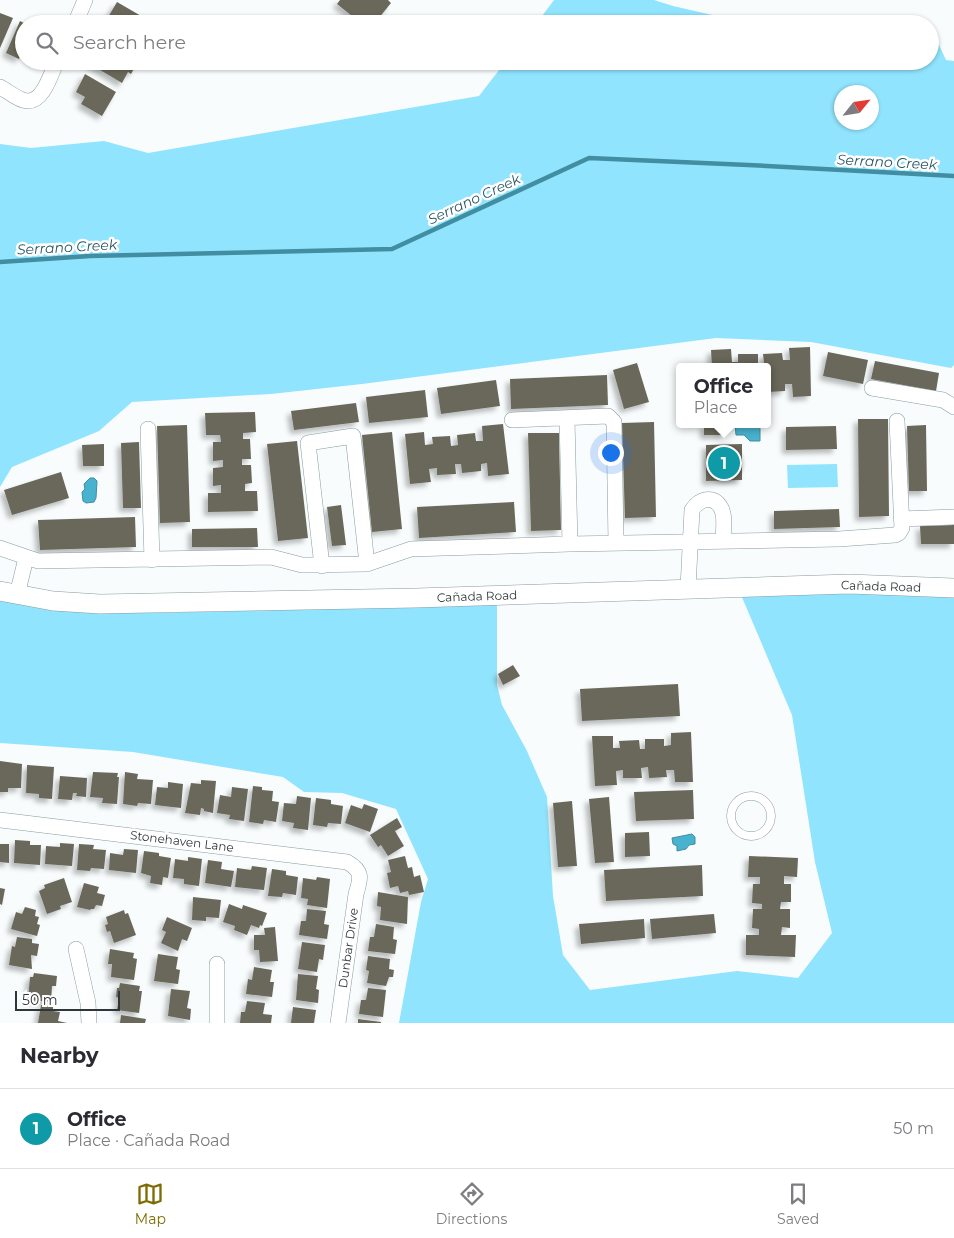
<!DOCTYPE html>
<meta charset="utf-8">
<style>
:root{--surface:#fff;--page:#f2f2f3;--text:#2b2b33;--muted:#7c7c81;--line:#e1e1e2;--accent:#7e6b03}
body{margin:0;font-family:Montserrat,sans-serif;background:var(--page);color:var(--text)}
.compass{position:absolute;left:834px;top:85px;width:45px;height:45px;border-radius:50%;background:var(--surface);box-shadow:0 1px 4px #0004;rotate:60deg}
.scale{position:absolute;left:15px;bottom:12px;width:105px;box-sizing:border-box;padding-left:5px;border:2px solid #2f3638;border-top:0;font-size:14px;line-height:18px;white-space:nowrap;color:#2f3638;-webkit-text-stroke:4px #fff;paint-order:stroke}
.you{position:absolute;left:610px;top:452px;width:18px;height:18px;margin:-12px;border:4px solid #fff;border-radius:50%;background:#1a73e8;box-shadow:0 0 0 8px #1a73e833}
.badge{display:grid;place-items:center;width:32px;height:32px;border-radius:50%;background:var(--accent);color:#fff;font-size:16px;font-weight:700}
.pin{position:absolute;translate:-50% -50%;border:2px solid #fff;box-shadow:0 1px 5px #0006}
.popup{position:absolute;left:676px;top:363px;width:95px;height:65px;box-sizing:border-box;display:grid;place-content:center;border-radius:5px;background:var(--surface);filter:drop-shadow(0 1px 4px #0005);font-size:16px;white-space:nowrap;color:var(--muted)}
.popup b{font-size:19px;color:var(--text)}
.popup::after{content:'';position:absolute;left:50%;top:100%;margin-left:-10px;border:10px solid transparent;border-top-color:var(--surface)}
.list{margin:0;padding:0;list-style:none}
h2{display:flex;justify-content:space-between;align-items:center;height:65px;margin:0;padding:0 20px;font-size:21px}
h2 small{font-size:16px;font-weight:400;color:var(--muted)}
.list li{display:grid;grid-template-columns:32px 1fr auto;gap:15px;align-items:center;box-sizing:border-box;height:80px;padding:0 20px;border-top:1px solid var(--line)}
.list b{display:block;font-size:19px;white-space:nowrap}
.list p{margin:0;font-size:16px;white-space:nowrap;color:var(--muted)}
.list em{font-size:16px;font-style:normal;color:var(--muted)}
.icon{flex:none;width:28px;height:28px;fill:none;stroke:currentColor;stroke-width:2;stroke-linecap:round;stroke-linejoin:round}
.map{position:relative;flex:none;width:954px;height:1023px;overflow:hidden}
.search{position:absolute;background:var(--surface);box-shadow:0 1px 4px #0004;left:15px;right:15px;top:15px;height:55px;display:flex;align-items:center;gap:12px;box-sizing:border-box;padding:0 18px;border-radius:28px;color:var(--muted);font-size:19px}
.sheet{height:145px;background:var(--surface)}
nav{display:flex;justify-content:space-around;align-items:center;box-sizing:border-box;height:70px;border-top:1px solid var(--line);background:var(--surface);font-size:14px;color:var(--muted)}
nav a{display:grid;justify-items:center;gap:2px}
nav .on{color:var(--accent)}
.map>svg:first-child{display:block}
</style>
<div class="map">
<svg width="954" height="1023" viewBox="0 0 954 1023">
<defs>
<filter id="shadow"><feDropShadow dx="-4" dy="4" stdDeviation="2.5" flood-color="#0004"/></filter>
</defs>
<rect width="100%" height="100%" fill="#f8fcfd"/>
<path fill="#90e4fd" fill-rule="evenodd" d="M554,0H654L673,6L721,17L901,24H536Z
M930,31L933,32L946,60L954,61V365L951,368L811,342L716,338L362,384L271,394L132,402L99,431L12,467L0,487V144L31,148L104,141L148,153L479,96L506,61H930ZM842,92H872V122H842Z
M837,464L838,487L788,488L787,465Z
M866,591L904,596L954,597V1023H399L421,902L428,879L396,809L342,793L304,792L283,777L133,752L0,743V599C66,617 133,613 200,612C299,610 398,605 497,603V685L502,705L527,751L547,797L553,896L563,955L590,990L737,971L798,978L832,933L815,862L792,715L741,595Z"/>
<path fill="#49b2ce" stroke="#418da1" d="M735,424H755L760,428V441H750L744,435H736Z
M90,478H94L97,481L96,498L94,502L86,503L83,501L82,492L85,489L84,484Z
M692,834L695,837V844L689,845L686,849L677,851V846L673,844L672,838Z"/>
<g fill="none" stroke-linecap="round" stroke-linejoin="round">
<path stroke="#418da1" stroke-width="4.5" d="M0,262L90,256L392,249L589,158L748,165L954,176"/>
</g>
<path fill="#6b685a" filter="url(#shadow)" d="M340,0H388L391,3L374,24H362L337,4Z
M117,2L155,24H104Z
M0,13L13,18L0,48Z
M276,18L278,24H261V23Z
M20,21L24,23V54L22,53L19,59L6,53Z
M92,61H138L131,74L128,72L122,83L90,64Z
M85,74L116,92L102,116L81,104L85,97L76,92Z
M810,347L811,396L793,397L792,384H785V391L768,392V367H712L711,350L731,349L732,362H738V354H758V363H764L763,354L782,353L783,360H790L789,348Z
M828,352L868,360L863,384L823,376Z
M875,361L939,373L936,391L871,379Z
M637,363L649,402L624,409L613,370Z
M607,375L608,405L511,409L510,379Z
M496,380L500,406L441,414L437,388Z
M425,390L428,417L369,423L366,397Z
M356,403L359,422L294,430L291,411Z
M255,412L256,432L243,433V439H250L251,459H242V465H251L252,483L245,484V491H257L258,511L208,512V493H221V485L213,486V468L223,467V460L213,461V442H221L220,435H206L205,413Z
M858,419H888L889,516L859,517Z
M654,422L656,517L625,518L622,423Z
M503,424L509,474L488,476L487,463L481,464V471L462,473L461,464H455L456,474L437,475V468L429,469L431,482L410,484L405,434L424,432L425,445L433,444L432,437L450,436L451,446L458,445L457,435L475,433L476,441H483L482,426Z
M704,424H725V435H704Z
M187,425L190,522L160,523L157,426Z
M926,425L927,491H909L907,426Z
M836,426L837,449L786,450V427Z
M392,432L402,529L372,532L362,435Z
M528,433H559L561,530L531,531Z
M297,441L308,538L278,541L267,444Z
M139,442L141,508H123L121,443Z
M104,444V466H83L82,445Z
M742,444V480L706,481V445Z
M61,472L69,498L12,515L4,490Z
M514,502L516,532L419,538L417,507Z
M341,505L346,545L332,546L327,507Z
M839,509L840,527L774,529V511Z
M135,517L136,547L40,550L38,520Z
M954,525V544H921L920,526Z
M257,528L258,547H192V529Z
M513,665L520,676L503,685L498,674Z
M678,684L680,716L582,721L580,689Z
M691,732L693,782H675L674,770H666L667,777L649,778L648,767L641,768L642,778H623V770L616,771L617,785L595,786L592,736H613V748H620L619,741L639,740L640,749H645V739H664V746L671,745V733Z
M0,761L22,764L21,788H8V792H0Z
M27,765L54,767L52,799L39,798V794L26,793Z
M93,772L118,773L117,777H119L117,804L102,803L103,798L90,797Z
M125,772L138,774L137,779L153,780L151,804L138,803L137,806L123,804Z
M60,776L87,778L86,797L76,796L77,793H73L72,800L58,799Z
M201,780L216,781L213,813L204,811V809L201,808L200,815L185,813L191,783L201,784Z
M168,782L183,784L181,808L155,805L157,787L168,788Z
M253,786L262,787V790L273,791L272,801L279,802L276,822L264,820L263,824L249,822Z
M232,787L248,789L244,821L229,819L230,815L217,813L220,795L231,797Z
M693,790L694,819L636,821L634,792Z
M297,796L311,798L308,830L293,828L294,823L282,821L284,803L296,804Z
M609,797L614,862L595,863L589,799Z
M316,798L331,800V804L343,806L341,824L328,823L327,827L313,825Z
M572,801L577,866L558,867L553,803Z
M364,804L378,809L370,832L345,823L351,805L362,809Z
M397,818L402,827L395,831L404,846L388,856L381,845L378,847L370,835Z
M649,832L650,856L625,857V833Z
M15,840L30,841V845H41L40,865L14,863Z
M60,843L74,844L72,866L45,864L46,846L60,847Z
M0,844H9V863L0,862Z
M79,844L94,845L93,849L106,850L104,869L91,868L90,871L77,870Z
M124,849L138,850L136,873L109,870L110,853L123,855Z
M144,851L159,853V856L171,858L168,878L163,877L162,885L150,883L151,876L141,873Z
M405,856L408,868L412,867L414,877L420,875L424,892L409,895L408,891L400,893L398,886L390,888L387,873L391,872L388,860Z
M749,856L798,858L797,877L784,876V884H791V902H781L780,909H790V928L782,927L781,935H796L795,957L746,955V935H759V929L752,928L753,909H762V904L752,903L753,884H760V877H748Z
M188,857L202,859L199,886L184,884V879L173,878L175,859L188,861Z
M208,860L222,862L221,869L234,871L231,887L205,883Z
M702,865L703,896L606,901L604,870Z
M252,866L267,868L264,890L235,887L237,868L251,870Z
M272,869L286,871V875L298,877L296,895L283,893L282,897L268,896Z
M317,877L330,879L327,908L307,905L308,899L301,898L303,878L316,880Z
M64,878L72,902L60,906L61,909L47,914L39,891L45,888L44,885Z
M84,883L99,887L97,893L105,895L102,906L96,905L94,909H91L90,910L77,907Z
M0,888L5,889L2,905L0,904Z
M378,892L408,897L407,924L380,920L381,907L377,906Z
M193,897L221,900L219,918L206,917V921L192,920Z
M229,904L242,909L243,905L267,913L262,926L260,925L259,928L251,925L247,935L234,930L235,926L223,922Z
M25,907L36,910L35,916L39,917L37,924L40,925L37,936L11,929L16,912L22,914Z
M307,909L326,911L324,924L329,925L327,939L299,935L301,921H306Z
M124,910L125,914L128,913L136,935L114,943L110,931L107,932L105,925L108,924L106,917Z
M714,914L716,933L652,939L650,919Z
M167,917L192,928L187,941L182,939L178,951L161,943L166,932L162,930Z
M644,919L645,938L581,944L579,924Z
M376,924L394,927L393,939L397,940L395,954L368,951L370,937H374Z
M275,927L278,961L260,962L259,950H254V935H265L264,928Z
M17,937L32,939V943L39,944L37,956L31,955L32,969L9,965L12,946L15,947Z
M302,942L325,945L323,960L319,959L317,972L298,969Z
M110,949L134,953L133,958L137,959L134,980L111,977L112,964H108Z
M158,954L178,957L176,969L180,970L178,984L154,981Z
M368,956L390,959L389,969L394,970L393,977H389L386,986L367,983L369,971L366,970Z
M254,967L272,970L270,982H274L272,997L246,994L248,979L252,980Z
M34,973L57,976L56,986H52L51,1002L28,1000L30,977H33Z
M298,974L318,976L316,989L319,990L318,1003L296,1000Z
M120,983L140,986L139,991H142L139,1013L117,1010L119,998L116,997L117,988H119Z
M368,988L386,990L383,1017L359,1014L361,1000H366Z
M171,989L190,991L187,1008L191,1009L190,1020L168,1016Z
M247,1001L265,1003L263,1014L272,1015L271,1023H240L241,1012H245Z
M41,1005L53,1007V1011L60,1012L58,1021L67,1023H38Z
M293,1007L316,1010L314,1023H291Z
M121,1015L146,1019L145,1023H120Z
M358,1019L381,1022V1023H358Z"/>
<g fill="none" stroke-linecap="round" stroke-linejoin="round">
<defs>
<path id="service" d="M731 816a20 20 0 1 1 40 0a20 20 0 1 1-40 0Z"/>
<path id="minor" d="M75,24L85,0
M0,87C8,91 19,101 28,101C44,101 51,73 57,61
M872,388L943,400L954,407
M567,419L570,544
M512,420L608,416L614,422L616,543
M148,429L152,560
M901,519L954,517
M0,548L38,561L271,557L302,565L367,564L411,549L570,544L839,539L895,535L899,533L902,528L897,421
M322,566L308,443L353,436L367,564
M688,588L692,510C699,499 714,494 721,508C726,517 723,531 723,541
M17,595L26,558
M0,820L347,862C363,871 361,878 356,894L338,1023
M76,949L88,1003L89,1023
M217,1023V964"/>
<path id="tertiary" d="M0,591L53,601L100,604L416,598L849,584L954,588"/>
</defs>
<use href="#service" stroke="#899ba1" stroke-width="9"/>
<use href="#minor" stroke="#899ba1" stroke-width="16"/>
<use href="#tertiary" stroke="#899ba1" stroke-width="20"/>
<use href="#service" stroke="#fff" stroke-width="8"/>
<use href="#minor" stroke="#fff" stroke-width="15"/>
<use href="#tertiary" stroke="#fff" stroke-width="19"/>
</g>
<g text-anchor="middle" dominant-baseline="central" stroke-width="5" stroke-linejoin="round" paint-order="stroke">
<g font-size="12" fill="#2f3638" stroke="#fff">
<text transform="translate(881 586) rotate(2)">Cañada Road</text>
<text transform="translate(477 596) rotate(-2)">Cañada Road</text>
<text transform="translate(182 841) rotate(7)">Stonehaven Lane</text>
<text transform="translate(348 948) rotate(-82)">Dunbar Drive</text>
</g>
<g font-size="14" font-style="italic" fill="#2a5763" stroke="#fff">
<text transform="translate(887 162) rotate(3)">Serrano Creek</text>
<text transform="translate(474 199) rotate(-25)">Serrano Creek</text>
<text transform="translate(67 247) rotate(-3)">Serrano Creek</text>
</g>
</g>
</svg>
<svg class="compass" viewBox="-18 -18 36 36"><path d="M0-13l5 13h-10z" fill="#e53935"/><path d="M0 13l5-13h-10z" fill="#7c7c81"/></svg>
<div class="scale">50 m</div>
<div class="you"></div>
<div class="pin badge" style="left:724px;top:463px;background:#0f9aa8">1</div>
<div class="popup"><b>Office</b>Place</div>
<div class="search"><svg class="icon" aria-label="search" viewBox="0 0 24 24"><circle cx="10" cy="10" r="6"/><path d="M15 15l6 6"/></svg>Search here</div>
</div>
<section class="sheet">
<h2>Nearby<small></small></h2>
<ul class="list">
<li><span class="badge" style="background:#0f9aa8">1</span><div><b>Office</b><p>Place · Cañada Road</p></div><em>50 m</em></li>
</ul>
</section>
<nav>
<a class="on"><svg class="icon" aria-label="map" viewBox="0 0 24 24"><path d="M3 6l6-2 6 2 6-2v14l-6 2-6-2-6 2zM9 4v14M15 6v14"/></svg>Map</a>
<a><svg class="icon" aria-label="directions" viewBox="0 0 24 24"><path d="M12 3l9 9-9 9-9-9zM9 14v-3h6M13 9l2 2-2 2"/></svg>Directions</a>
<a><svg class="icon" aria-label="saved" viewBox="0 0 24 24"><path d="M7 4h10v16l-5-4-5 4z"/></svg>Saved</a>
</nav>
